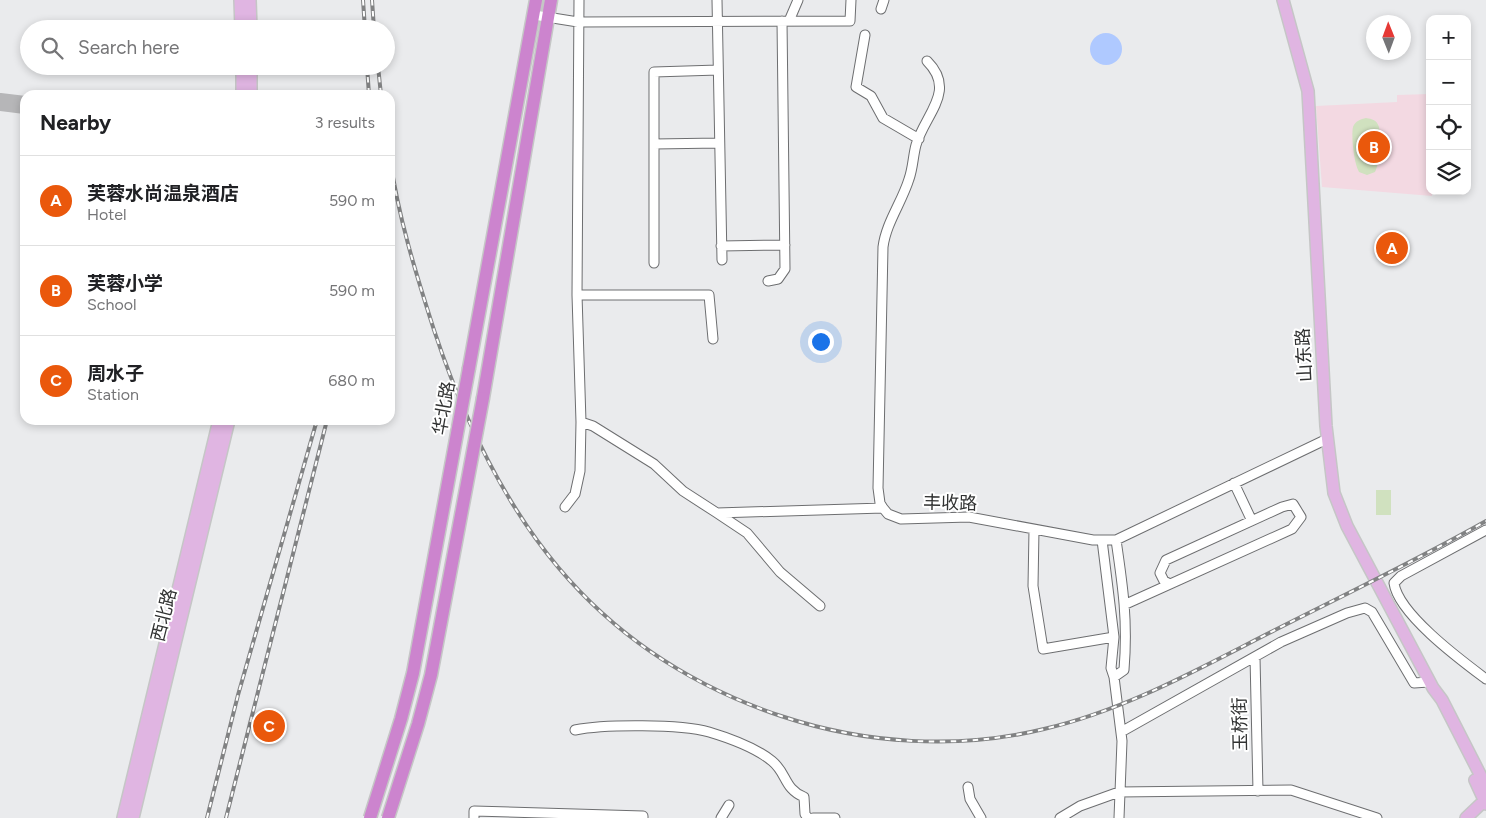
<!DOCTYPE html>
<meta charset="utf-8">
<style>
:root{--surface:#fff;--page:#f2f2f2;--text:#202124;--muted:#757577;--line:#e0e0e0;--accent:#ea580c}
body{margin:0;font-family:Figtree,"Noto Sans SC",sans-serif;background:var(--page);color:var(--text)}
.controls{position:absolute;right:15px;top:15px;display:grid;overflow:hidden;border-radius:10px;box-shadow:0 2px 8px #0003}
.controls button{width:45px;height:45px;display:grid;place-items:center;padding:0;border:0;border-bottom:1px solid var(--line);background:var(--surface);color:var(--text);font:25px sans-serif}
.compass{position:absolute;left:1366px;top:15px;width:45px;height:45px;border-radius:50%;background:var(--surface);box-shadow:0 2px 8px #0003;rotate:359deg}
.you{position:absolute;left:820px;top:341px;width:18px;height:18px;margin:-12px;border:4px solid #fff;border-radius:50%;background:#1a73e8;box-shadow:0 0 0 8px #1a73e833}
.badge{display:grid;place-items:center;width:32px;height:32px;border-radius:50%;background:var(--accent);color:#fff;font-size:16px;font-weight:700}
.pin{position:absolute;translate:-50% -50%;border:2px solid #fff;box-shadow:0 1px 5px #0006}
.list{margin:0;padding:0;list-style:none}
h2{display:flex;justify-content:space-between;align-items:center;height:65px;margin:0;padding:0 20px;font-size:21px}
h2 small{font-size:16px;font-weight:400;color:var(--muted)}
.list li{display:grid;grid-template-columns:32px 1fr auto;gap:15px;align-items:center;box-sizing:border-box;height:90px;padding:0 20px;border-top:1px solid var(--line)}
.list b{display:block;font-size:19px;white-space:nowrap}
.list p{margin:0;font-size:16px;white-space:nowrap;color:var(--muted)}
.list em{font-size:16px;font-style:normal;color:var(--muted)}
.icon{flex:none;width:28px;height:28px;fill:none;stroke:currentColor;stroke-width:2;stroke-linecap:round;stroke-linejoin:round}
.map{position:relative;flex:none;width:1486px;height:818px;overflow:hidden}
.search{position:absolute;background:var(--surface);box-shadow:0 2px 8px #0003;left:20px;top:20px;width:375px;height:55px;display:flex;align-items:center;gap:12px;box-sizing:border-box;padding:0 18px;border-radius:28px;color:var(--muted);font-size:19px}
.panel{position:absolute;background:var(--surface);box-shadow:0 2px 8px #0003;left:20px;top:90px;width:375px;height:335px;border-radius:15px}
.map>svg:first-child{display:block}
</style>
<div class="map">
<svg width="1486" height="818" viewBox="0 0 1486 818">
<rect width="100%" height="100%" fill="#eaebed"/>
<path fill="#f3d9e2" d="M1430,94L1432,196L1322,187L1316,106L1397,102V95Z"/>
<path fill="#d0e1bf" d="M1366,118C1372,119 1377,120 1379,127C1381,137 1380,163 1375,172L1367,175L1359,172C1354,163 1351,137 1353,127C1355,121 1361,119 1366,118Z
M1376,490H1391V515H1376Z"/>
<path fill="#afc9ff" d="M1090 49a16 16 0 1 1 32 0a16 16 0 1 1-32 0Z"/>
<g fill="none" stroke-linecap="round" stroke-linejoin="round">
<path stroke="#b6b6b8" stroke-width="18" d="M0,102L25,105"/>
<defs>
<path id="minor" d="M717,0L722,260
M881,9L884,0
M534,15L578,22L850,21L851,0
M789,21L798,0
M865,35L856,87L871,96L883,118L919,139
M654,144L719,143
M721,246L785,245
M654,263V72L718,70
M768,281L778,279L785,269L782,21
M577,295H709L713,339
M581,422L593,426L654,464L683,491L717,513L883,508L888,514L901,519L969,517L1093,540H1116L1327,439
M1234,483L1251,519
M565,507L575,494L580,471L581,422L577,295L579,0
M883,508L880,503L878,488L883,247C886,223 902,202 909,179C913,168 913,156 916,145C925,114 957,91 927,61
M717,513L747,533L780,572L820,606
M1034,530L1033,586L1043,649L1114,637
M1486,530L1401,576L1394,583C1398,614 1462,661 1486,679
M1102,540L1114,637L1111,668L1114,677L1124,670C1128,622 1123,587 1116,540
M1126,604L1292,529L1301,517L1293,504L1282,507L1166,560L1160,573L1164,581L1170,584
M1255,657L1258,791
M1114,677L1122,741L1119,818
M575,730C604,724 681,724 709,732C729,738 756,748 772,761C787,773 784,789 804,797L805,814L808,818
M1121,732L1281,642L1347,613L1365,608L1372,612L1414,683L1429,682
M968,787L970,799L981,818
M474,818V811L643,816V818
M721,818L729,805
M813,818H835
M1060,818L1080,806L1119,792L1291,790L1377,818"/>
<path id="major" d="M240,0L241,29
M250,0L251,29
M1283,0L1308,91L1326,426L1334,493L1347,526L1433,688L1442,700L1486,786
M242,66V95
M251,66V95
M1475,780L1486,804
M123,818L219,420
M133,818L229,420
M1466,818L1486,799"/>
<path id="highway" d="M469,368L536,0
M483,398L551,0"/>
</defs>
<use href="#minor" stroke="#6d6e70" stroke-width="11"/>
<use href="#major" stroke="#c5c6c6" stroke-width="14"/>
<use href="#highway" stroke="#c5c6c6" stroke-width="15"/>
<use href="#minor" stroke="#fff" stroke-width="9"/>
<use href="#major" stroke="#e0b5e2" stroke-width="11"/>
<use href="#highway" stroke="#cc84ce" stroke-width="12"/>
<defs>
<path id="rail" d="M363,0L365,29
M372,0L374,29
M367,66L369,95
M378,66L381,95
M390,158C398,216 416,274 434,330C495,514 590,652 781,716C865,744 958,750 1044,729C1126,710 1200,668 1275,630C1346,594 1417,560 1486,521
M207,818L238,695L317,420
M226,818L327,420"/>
</defs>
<use href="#rail" stroke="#818283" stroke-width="4"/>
<use href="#rail" stroke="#fff" stroke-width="2" stroke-dasharray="5.5" stroke-linecap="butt"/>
<defs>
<path id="highway-bridge" d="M370,818L401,719L413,673L469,368
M388,818L418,724L431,675L483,398"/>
</defs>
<use href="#highway-bridge" stroke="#c5c6c6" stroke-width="15" stroke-linecap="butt"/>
<use href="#highway-bridge" stroke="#cc84ce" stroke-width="12"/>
</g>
<g text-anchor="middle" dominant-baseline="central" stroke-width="4" stroke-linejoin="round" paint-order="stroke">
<g font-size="18" fill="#313232" stroke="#fff">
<text transform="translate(1304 355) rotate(-93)">山东路</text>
<text transform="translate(444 408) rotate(-80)">华北路</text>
<text transform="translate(950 503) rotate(1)">丰收路</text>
<text transform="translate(164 615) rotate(-76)">西北路</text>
<text transform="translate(1240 724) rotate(-91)">玉桥街</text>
</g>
</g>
</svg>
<div class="controls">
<button>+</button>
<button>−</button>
<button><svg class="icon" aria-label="locate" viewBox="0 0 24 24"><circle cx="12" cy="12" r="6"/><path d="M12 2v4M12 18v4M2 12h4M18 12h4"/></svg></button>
<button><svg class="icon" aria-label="layers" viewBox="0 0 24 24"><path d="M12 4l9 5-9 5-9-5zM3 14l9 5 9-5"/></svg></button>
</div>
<svg class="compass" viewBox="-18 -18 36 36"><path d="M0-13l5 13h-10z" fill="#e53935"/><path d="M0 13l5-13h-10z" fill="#757577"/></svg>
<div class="you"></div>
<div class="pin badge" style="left:1392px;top:248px">A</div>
<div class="pin badge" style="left:1374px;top:147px">B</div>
<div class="pin badge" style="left:269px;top:726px">C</div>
<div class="search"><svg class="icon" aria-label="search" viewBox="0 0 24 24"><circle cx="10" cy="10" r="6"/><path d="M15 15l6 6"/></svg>Search here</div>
<section class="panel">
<h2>Nearby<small>3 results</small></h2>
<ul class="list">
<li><span class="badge">A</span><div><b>芙蓉水尚温泉酒店</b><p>Hotel</p></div><em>590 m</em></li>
<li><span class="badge">B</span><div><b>芙蓉小学</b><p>School</p></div><em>590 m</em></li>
<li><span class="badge">C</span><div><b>周水子</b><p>Station</p></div><em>680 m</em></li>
</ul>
</section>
</div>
